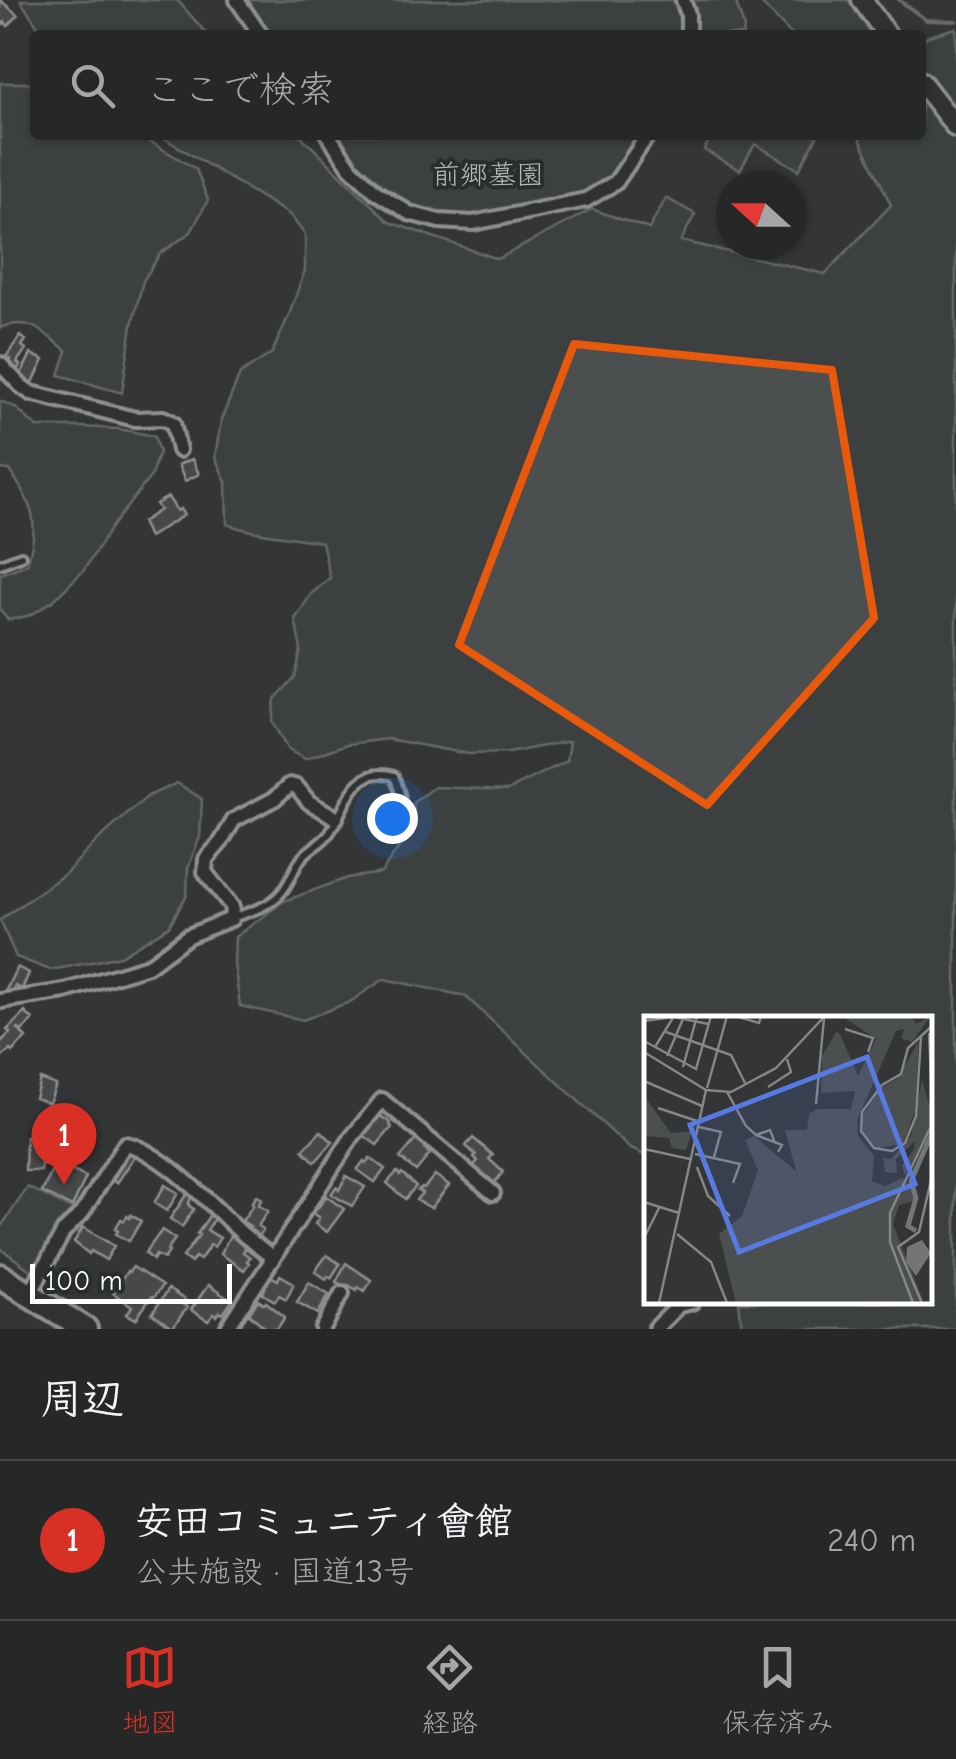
<!DOCTYPE html>
<html lang="ja">
<meta charset="utf-8">
<style>
:root{--surface:#262828;--page:#323434;--text:#f1f3f6;--muted:#a4a6a8;--line:#424445;--accent:#d93025}
body{margin:0;font-family:"Comic Neue","Klee One",sans-serif;background:var(--page);color:var(--text)}
.compass{position:absolute;left:716px;top:170px;width:90px;height:90px;border-radius:50%;background:var(--surface);box-shadow:0 2px 8px #0004;rotate:291deg}
.scale{position:absolute;left:30px;bottom:25px;width:202px;box-sizing:border-box;padding-left:10px;border:5px solid #fff;border-top:0;font-size:28px;line-height:35px;white-space:nowrap;color:#fff;-webkit-text-stroke:8px #2a2d2e;paint-order:stroke}
.you{position:absolute;left:392px;top:818px;width:35px;height:35px;margin:-25px;border:8px solid #fff;border-radius:50%;background:#1a73e8;box-shadow:0 0 0 15px #1a73e833}
.badge{display:grid;place-items:center;width:65px;height:65px;border-radius:50%;background:var(--accent);color:#fff;font-size:32px;font-weight:700}
.pin{position:absolute;translate:-50% -82px;filter:drop-shadow(0 2px 5px #0008)}
.pin::after{content:'';position:absolute;top:52px;width:35px;height:30px;background:inherit;clip-path:polygon(0 0,100% 0,50% 100%)}
.list{margin:0;padding:0;list-style:none}
h2{display:flex;justify-content:space-between;align-items:center;height:130px;margin:0;padding:0 40px;font-size:42px}
h2 small{font-size:32px;font-weight:400;color:var(--muted)}
.list li{display:grid;grid-template-columns:65px 1fr auto;gap:30px;align-items:center;box-sizing:border-box;height:160px;padding:0 40px;border-top:2px solid var(--line)}
.list b{display:block;font-size:38px;white-space:nowrap}
.list p{margin:0;font-size:32px;white-space:nowrap;color:var(--muted)}
.list em{font-size:32px;font-style:normal;color:var(--muted)}
.icon{flex:none;width:55px;height:55px;fill:none;stroke:currentColor;stroke-width:2;stroke-linecap:round;stroke-linejoin:round}
.map{position:relative;flex:none;width:956px;height:1329px;overflow:hidden}
.search{position:absolute;background:var(--surface);box-shadow:0 2px 8px #0004;left:30px;right:30px;top:30px;height:110px;display:flex;align-items:center;gap:25px;box-sizing:border-box;padding:0 35px;border-radius:10px;color:var(--muted);font-size:38px}
.sheet{height:290px;background:var(--surface)}
nav{display:flex;justify-content:space-around;align-items:center;box-sizing:border-box;height:140px;border-top:2px solid var(--line);background:var(--surface);font-size:28px;color:var(--muted)}
nav a{display:grid;justify-items:center;gap:5px}
nav .on{color:var(--accent)}
.map>svg:first-child{display:block}
</style>
<div class="map">
<svg width="956" height="1329" viewBox="0 0 956 1329">
<rect width="100%" height="100%" fill="#333536"/>
<filter id="ink" filterUnits="userSpaceOnUse"><feTurbulence type="fractalNoise" baseFrequency=".01" numOctaves="2"/><feDisplacementMap in="SourceGraphic" scale="20" xChannelSelector="R" yChannelSelector="G"/><feConvolveMatrix kernelMatrix="1 2 1 2 8 2 1 2 1" color-interpolation-filters="sRGB"/></filter>
<g filter="url(#ink)">
<path fill="#4c4f50" stroke="#a6a7a8" stroke-width="2.5" d="M20,0H177L208,35H44Z
M247,0H674L681,25L680,35H270Z
M691,0H735L744,27L743,35H696Z
M758,0H848L867,26L869,35H792Z
M956,28V1329H742L739,1302H928V1019H646V1156L629,1148L465,996L384,979L350,1002L303,1020L240,1006L234,964L235,937L284,901L347,878L381,873L413,827L414,802L435,787L508,790L567,761L570,741L508,753L468,754L388,739L348,744L305,759L288,750L272,722L275,699L295,677L301,650L295,619L311,594L330,578L322,542C290,536 257,535 227,524L226,482L215,457L221,420L240,374L272,353L289,315L305,270V235L290,215L159,135H300L389,222L498,259L592,209L649,229L666,198L695,214L681,241L825,274L891,205L860,139L861,135H921V41L928,36Z
M0,83H35V135H139L196,169L208,200L191,232L160,254L143,281L132,325L122,393L59,375L67,351C44,333 31,316 0,328Z
M337,135H640C627,156 612,181 589,192C578,197 563,198 551,201C507,211 460,224 415,207C381,194 356,164 337,135Z
M712,135H818L799,170L755,144L740,170L704,150Z
M0,401L15,407L37,427H82L119,429L154,436L159,452L151,476L112,526L84,570L54,600L31,615L8,620L0,609V574L27,564C41,521 32,506 10,470L0,469Z
M177,783L202,799L200,837L188,868L187,895L169,926L120,956L73,966L50,970L16,957L0,920L66,873L100,838L148,796Z
M28,1187L73,1210L57,1226L33,1272L0,1248V1228Z"/>
<g fill="none" stroke-linecap="round" stroke-linejoin="round">
<path stroke="#abacad" stroke-width="4" d="M899,0L926,20L956,21"/>
</g>
<path fill="#5f6162" stroke="#fff" stroke-width="2.5" d="M0,0L18,15L8,26L5,22L0,27Z
M20,336L26,340L22,346L26,349L17,362L20,365L18,369L8,362L10,359L6,357Z
M31,354L44,360L32,384L19,378Z
M192,459L199,474L185,481L178,465Z
M168,497L177,511L180,509L184,515L149,537L142,522L160,510L156,504Z
M17,967L29,973L22,989L15,986L12,992L6,990Z
M25,1012L33,1020L22,1031L17,1028L26,1038L12,1052L10,1050L0,1059V1039L2,1041L10,1033L7,1030Z
M40,1079L56,1085L49,1103L35,1098Z
M376,1113L391,1123L390,1125L392,1127L377,1145L360,1133Z
M321,1131L333,1142L315,1162L303,1150Z
M26,1137L41,1138V1171H25Z
M418,1137L428,1145L424,1149L430,1154L416,1171L400,1158Z
M473,1138L493,1155L489,1159L503,1172L492,1186L471,1168L478,1161L474,1157L476,1155L466,1146Z
M129,1148L137,1153L117,1183L110,1178Z
M370,1158L385,1169L375,1182L357,1170L364,1161L366,1163Z
M56,1163L86,1177L72,1207L42,1192Z
M397,1172L400,1175L402,1173L416,1186L405,1199L387,1183Z
M435,1175L449,1185L431,1208L416,1200L422,1193L418,1190L422,1187L424,1188Z
M346,1176L365,1187L352,1206L331,1194L336,1187L339,1190Z
M165,1185L178,1193L167,1211L154,1203Z
M188,1192L193,1195L189,1202V1206L194,1209L182,1227L170,1219Z
M256,1196L262,1199L258,1205L268,1211L258,1226L263,1229L258,1237L247,1230L250,1226L242,1221L253,1205L251,1203Z
M326,1196L344,1209L327,1232L315,1224L319,1218L311,1212L315,1208L317,1209Z
M211,1213L216,1216L207,1230L220,1238L214,1247L210,1245L200,1260L195,1257L191,1263L183,1257L199,1235L197,1234Z
M131,1215L141,1221L129,1241L116,1234L118,1231L115,1229L121,1219L124,1221L127,1216L129,1218Z
M83,1227L114,1246L106,1260L91,1251L89,1254L74,1242Z
M162,1230L175,1239L167,1250L169,1252L164,1259L156,1255L153,1260L145,1253Z
M232,1232L248,1244L243,1252L250,1257L247,1261L249,1263L244,1270L220,1254Z
M327,1255L340,1264L331,1278L328,1276L326,1279L315,1271Z
M346,1263L371,1280L365,1291L358,1287L357,1290L348,1285L347,1287L336,1282Z
M133,1267L162,1286L153,1298L151,1297L136,1319L127,1314L132,1306L113,1293L127,1271L129,1272Z
M269,1275L278,1280L280,1275L294,1283L286,1299L279,1295L275,1301L263,1294Z
M309,1282L329,1294L318,1314L297,1302Z
M208,1285L232,1301L223,1314L220,1312L217,1316L214,1314L208,1321L191,1310Z
M168,1289L185,1300L182,1304L187,1307L173,1328L152,1314Z
M258,1300L264,1304L266,1302L285,1317L277,1329H267L249,1314Z"/>
<g fill="none" stroke-linecap="round" stroke-linejoin="round">
<defs>
<path id="lane" d="M0,564L21,556
M232,918C249,912 269,907 281,893C290,883 293,870 301,859C308,848 323,844 330,832C347,807 353,764 394,776C401,793 404,806 399,824"/>
<path id="street" d="M237,0L261,35
M683,0L688,14V35
M328,135L351,168L376,192L409,213L439,221L473,223L586,200L616,182L648,135
M0,364L21,386L31,393L135,419L163,418L173,423L179,450
M0,1001L65,991L148,966L188,936L231,919L232,907L205,872L206,859L221,842L234,820L274,799L290,785L297,787L309,802L336,818
M29,1295L64,1231L82,1213L125,1144C158,1149 212,1205 236,1228C247,1239 261,1248 273,1258
M227,1329L352,1137L382,1100L493,1193
M323,1329L342,1293
M655,1329L679,1305L692,1302"/>
<path id="secondary" d="M862,0L887,35
M921,82L956,127"/>
<path id="highway" d="M0,1276L85,1329"/>
</defs>
<use href="#lane" stroke="#fff" stroke-width="14"/>
<use href="#street" stroke="#fff" stroke-width="20"/>
<use href="#secondary" stroke="#fff" stroke-width="25"/>
<use href="#highway" stroke="#fff" stroke-width="30"/>
<use href="#lane" stroke="#2a2d2e" stroke-width="6"/>
<use href="#street" stroke="#2a2d2e" stroke-width="12"/>
<use href="#secondary" stroke="#2a2d2e" stroke-width="18"/>
<use href="#highway" stroke="#2a2d2e" stroke-width="22"/>
</g>
</g>
<path d="M0 0H956V1329H0ZM574,344L832,370L874,618L707,805L459,645Z" fill="#333536" fill-opacity=".55" fill-rule="evenodd"/>
<path fill="none" stroke="#e8590c" stroke-width="8" stroke-linejoin="round" d="M574,344L832,370L874,618L707,805L459,645Z"/>
<g text-anchor="middle" dominant-baseline="central" stroke-width="8" stroke-linejoin="round" paint-order="stroke">
<g font-size="28" fill="#b7b9b9" stroke="#2a2d2e">
<text x="488" y="175">前郷墓園</text>
</g>
</g>
<g transform="translate(644 1016)">
<rect width="288" height="288" fill="#333536"/>
<path d="M198,0H267L272,8L287,0L268,26L257,22L260,13L252,15L213,104L214,120L230,140L228,165L241,170L259,162L269,173L270,185L255,189L249,208L280,287H92L75,218L98,200L114,154L101,124L110,120L152,155L141,114H163L165,98L173,93H207L211,75L177,77L178,40L192,16L196,18L214,60L232,23ZM275,24L271,95L259,128L233,132L219,117L217,102L237,72L254,62ZM278,64L287,95L283,121L261,159L258,150L270,133L271,125L252,143L253,157L241,156L239,142L247,143L267,120ZM0,80L27,117L48,115L42,134L28,132L25,122L0,120Z" fill="#4c4f50"/>
<path d="M278,224L287,237L272,260L262,246L263,231Z" fill="#737576"/>
<path fill="none" stroke="#737576" stroke-width="5" d="M272,215L264,210L272,182L267,165L288,117"/>
<path fill="none" stroke="#858686" stroke-width="2.5" d="M91,0L115,7L117,0M0,5L30,1L64,8M201,13L229,22L224,36M22,16L87,39L101,67M285,17L288,87M277,21L272,100L261,127L248,135L230,132L217,115L218,96L238,69L257,58L264,32L288,10M0,25L52,53L67,0M11,31L30,0M0,36L62,74L87,76L132,52L181,0M23,40L39,3M39,51L53,0M0,65L58,90M124,71L147,56L143,43M63,72L83,0M83,76L102,110L112,119L126,114L131,127M172,88L180,2M14,92L53,105M55,111L77,116L70,141M112,119L138,129L134,136M0,133L46,143M51,138L96,148L89,167M53,151L64,180L86,200M0,186L35,197M33,218L67,246L83,287M0,222L15,192M15,287L62,74M269,287L246,226V197L288,108M278,287L254,231L275,216L288,160"/>
<path fill="#567ae2" fill-opacity="0.15" stroke="#567ae2" stroke-width="5" d="M223,41L271,168L95,236L46,109Z"/>
<rect width="288" height="288" fill="none" stroke="#fff" stroke-width="5"/>
</g>
</svg>
<svg class="compass" viewBox="-18 -18 36 36"><path d="M0-13l5 13h-10z" fill="#e53935"/><path d="M0 13l5-13h-10z" fill="#a4a6a8"/></svg>
<div class="scale">100 m</div>
<div class="you"></div>
<div class="pin badge" style="left:64px;top:1185px">1</div>
<div class="search"><svg class="icon" aria-label="search" viewBox="0 0 24 24"><circle cx="10" cy="10" r="6"/><path d="M15 15l6 6"/></svg>ここで検索</div>
</div>
<section class="sheet">
<h2>周辺<small></small></h2>
<ul class="list">
<li><span class="badge">1</span><div><b>安田コミュニティ會館</b><p>公共施設 · 国道13号</p></div><em>240 m</em></li>
</ul>
</section>
<nav>
<a class="on"><svg class="icon" aria-label="map" viewBox="0 0 24 24"><path d="M3 6l6-2 6 2 6-2v14l-6 2-6-2-6 2zM9 4v14M15 6v14"/></svg>地図</a>
<a><svg class="icon" aria-label="directions" viewBox="0 0 24 24"><path d="M12 3l9 9-9 9-9-9zM9 14v-3h6M13 9l2 2-2 2"/></svg>経路</a>
<a><svg class="icon" aria-label="saved" viewBox="0 0 24 24"><path d="M7 4h10v16l-5-4-5 4z"/></svg>保存済み</a>
</nav>
